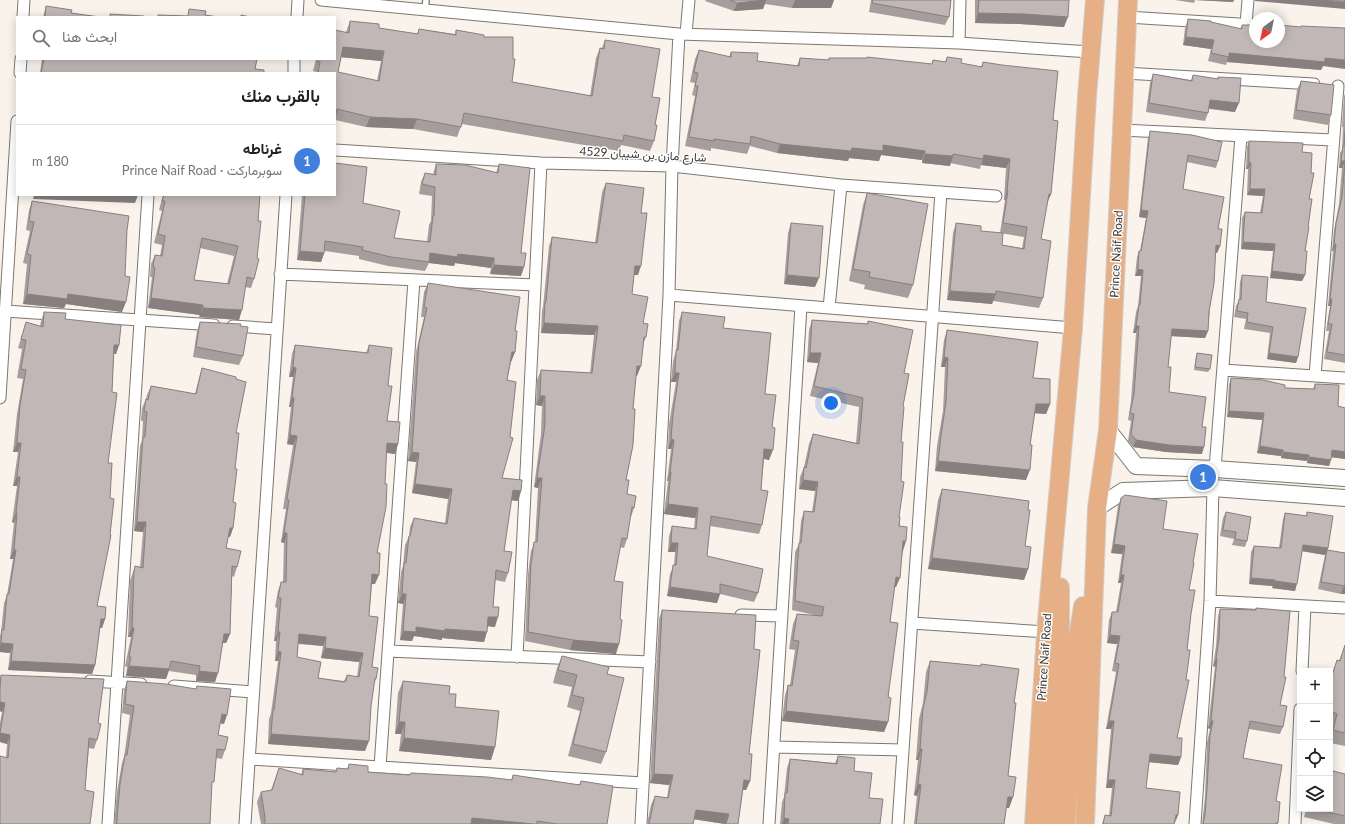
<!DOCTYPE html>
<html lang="ar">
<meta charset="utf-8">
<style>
:root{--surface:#fff;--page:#f2f2f2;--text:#202124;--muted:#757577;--line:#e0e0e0;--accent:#ca3c35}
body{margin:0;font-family:Lato,Vazirmatn,sans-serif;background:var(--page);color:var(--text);direction:rtl}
.controls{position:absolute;right:12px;bottom:12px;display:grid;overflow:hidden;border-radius:0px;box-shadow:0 2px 10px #0003}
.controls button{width:36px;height:36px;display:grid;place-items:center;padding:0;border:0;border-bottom:1px solid var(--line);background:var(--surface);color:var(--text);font:20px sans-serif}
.compass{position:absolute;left:1249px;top:12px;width:36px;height:36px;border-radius:50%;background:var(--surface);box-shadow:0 2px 10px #0003;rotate:213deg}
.you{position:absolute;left:831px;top:403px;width:14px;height:14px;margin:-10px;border:3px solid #fff;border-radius:50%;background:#1a73e8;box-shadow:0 0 0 6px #1a73e833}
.badge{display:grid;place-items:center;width:26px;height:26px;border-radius:50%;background:var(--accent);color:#fff;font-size:13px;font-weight:700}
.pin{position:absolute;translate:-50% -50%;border:2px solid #fff;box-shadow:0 1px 4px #0006}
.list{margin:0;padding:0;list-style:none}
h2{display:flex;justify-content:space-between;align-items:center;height:52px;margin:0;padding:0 16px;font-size:17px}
h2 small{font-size:13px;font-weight:400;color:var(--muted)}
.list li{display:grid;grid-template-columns:26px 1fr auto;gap:12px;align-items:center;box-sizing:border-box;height:72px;padding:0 16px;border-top:1px solid var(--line)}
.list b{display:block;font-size:15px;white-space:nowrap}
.list p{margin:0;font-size:13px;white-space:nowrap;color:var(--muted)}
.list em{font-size:13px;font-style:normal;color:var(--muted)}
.icon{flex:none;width:22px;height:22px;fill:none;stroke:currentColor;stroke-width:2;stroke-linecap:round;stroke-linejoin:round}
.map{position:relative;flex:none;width:1345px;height:824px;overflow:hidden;direction:ltr}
.search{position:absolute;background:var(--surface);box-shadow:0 2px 10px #0003;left:16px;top:16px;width:320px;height:44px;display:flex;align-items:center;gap:10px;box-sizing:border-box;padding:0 14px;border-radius:0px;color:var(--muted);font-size:15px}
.panel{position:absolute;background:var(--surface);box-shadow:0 2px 10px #0003;left:16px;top:72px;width:320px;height:124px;border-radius:0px;direction:rtl}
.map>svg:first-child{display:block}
</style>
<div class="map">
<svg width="1345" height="824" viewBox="0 0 1345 824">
<rect width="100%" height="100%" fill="#f9f3ec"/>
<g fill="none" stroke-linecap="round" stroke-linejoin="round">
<defs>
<path id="lane" d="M425,10L426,0"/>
<path id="street" d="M321,0L679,34L959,43L1090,52
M23,17L24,0
M297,17L298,0
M1127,17L1255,25
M1246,24L1248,0
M686,34L689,0
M959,43L960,0
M20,73L21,59
M294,73V59
M1124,73L1314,84
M1121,130L1333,140
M335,150L541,163L672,166L841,185L996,196
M280,274L535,285
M669,295L1073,328
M829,308L841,185
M5,311L214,325
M233,326L277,329
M1223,370L1345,378
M1315,376L1338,86
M0,398L17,121
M1215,469L1241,136
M1210,601L1345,608
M741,615L782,616
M912,623L1046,632
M388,651L650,662
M517,657L541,163
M1302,671L1305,606
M90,681L141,684
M174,686L253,692
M774,747L903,750
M249,759L643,783
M380,767L414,280
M108,824L148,195
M245,824L286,195
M641,824L669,295L672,166L679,34
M769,824L801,306
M898,824L941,192
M1195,824L1210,601L1213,488
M1295,824L1300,709"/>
<path id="secondary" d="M1108,430L1136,466L1215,469L1345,478
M1097,508L1123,491L1213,488L1345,498"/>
<path id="primary" d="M1034,824L1046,632L1073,328L1087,96L1095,0
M1049,824L1060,636V587
M1066,824L1078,637L1083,606
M1085,824L1097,508L1108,430L1128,0"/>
</defs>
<use href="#lane" stroke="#7c7771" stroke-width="8"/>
<use href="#street" stroke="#7c7771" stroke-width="13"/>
<use href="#secondary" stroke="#7c7771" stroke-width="18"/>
<use href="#primary" stroke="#d0d0cf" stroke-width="20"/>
<use href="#lane" stroke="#fff" stroke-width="5.5"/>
<use href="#street" stroke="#fff" stroke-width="11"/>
<use href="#secondary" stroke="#fff" stroke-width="16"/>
<use href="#primary" stroke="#e7af85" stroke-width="18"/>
</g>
<path fill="#a69d9d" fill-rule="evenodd" d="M706,0H834L831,8H792L765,4L763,9L734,11L705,1Z
M871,0H951L949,17L945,25L869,12Z
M975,0H1069L1064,27L1020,24L975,23Z
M1175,0H1234L1233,2L1195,0L1194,3Z
M46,6L71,13L100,17H43Z
M1188,19L1211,22L1240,29L1242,25L1323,66L1321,70L1227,62L1226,65L1208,61L1211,49L1183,45L1185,28Z
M350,21L379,28L417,34L419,29L455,34L456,30L484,37L512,82L590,96L596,58L600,48H602L605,40L652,97L655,125L654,141L650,151L621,145L619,151L462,124L457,137L413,129L366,127L335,120V73H316L317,72L313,71L316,59H335L346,32ZM341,57L381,61L377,81L338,72Z
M699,50L729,57L731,52L757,61L797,66L800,58L828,60L829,58L932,64L933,60L945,62L947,57L961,63L981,67L983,62L1053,120L1051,194L1047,203L1041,239L1043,298L1039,308L993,301L992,304L947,300L953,233L956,223L981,231L1002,245L1022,248L1024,237L1000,233L1005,200H1004L1006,168L981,165L980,169L950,163V166L922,163V160L881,155L879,161L849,158L848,161L777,153L750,146L747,154L711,148V151L685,146L695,96L692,95L695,83L690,82L695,59Z
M42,59H257L255,69L264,73H40Z
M1153,74L1191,80L1193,75L1217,79L1218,77L1235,112L1209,109L1208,113L1205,121L1146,112L1150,83Z
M1301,81L1331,115L1328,125L1293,119L1297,90Z
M1345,94V363L1324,359L1329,331H1326L1330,306H1328L1333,251H1332L1334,230L1339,204L1342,168H1339L1340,153L1342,150L1343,127H1342L1344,96Z
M1150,131L1218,161L1216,168L1187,162L1183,189L1218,229L1220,246L1217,253H1215L1208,331L1205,338L1171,336L1168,367L1169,392L1202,427V454L1166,452L1133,447L1128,441L1131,421L1128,420L1131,401L1136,333H1133L1136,312L1138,306L1141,276H1135L1137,257L1139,251H1140L1146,218L1139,217L1148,138Z
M1249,141L1302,152L1309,199L1308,227L1305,251V275L1302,281L1270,278L1273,251L1241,249L1242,218L1245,212L1260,213L1263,196L1247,195L1248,169H1246L1247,147Z
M436,164L496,173L499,164L521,253V276L490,274L491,268L455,263L454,266L429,263L425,271L388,266L359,259V256L325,251L321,262L297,260L302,195H335L363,203L394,238L427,242L429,225L431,221L432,196L419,194L421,182L425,173L433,174Z
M606,183L641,213L638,275H634L632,294L643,323L646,337L644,342L637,376L636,375L626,480L627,494L634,508L631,517H630L627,539L624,548L620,547L614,581L616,654L570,650L525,641L528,574L531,551L535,542L538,488L534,487L541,434L542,406L536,405L537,380L541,370L590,373L594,335L541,333L542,311L543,307L549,246L552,237L595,243L602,192Z
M867,193L913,285L908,298L864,289L865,285L849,281L863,205Z
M163,195H260L254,279L251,288L245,287L239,320L199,317L200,315L148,308L152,277H150L151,264L155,255L160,256L162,245L154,243L162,211L159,210ZM200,248L234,256L227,284L194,280Z
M32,201L127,230L122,312L66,304L64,308L23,304L27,264L23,263L30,231L26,230L29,210Z
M791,223L815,287L784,284L788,233Z
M1242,275L1266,302L1298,357L1296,363L1267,359L1270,333L1244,329L1246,319L1234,317L1236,306L1239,300L1240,282Z
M428,283L515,331V352L511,362L507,380L502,478L521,491L518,501L511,500L504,551L508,573L505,582L495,580L493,607L495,627L488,626L484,642L442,638V640L414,636L412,641L400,640L403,604L398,603L401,572L403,566L405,545L409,536L410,527L414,518L445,523L448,499L412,493L416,462L408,461L416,352L424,317H421L424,292Z
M44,312L65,319L119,345L116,354H114L108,463L97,606L105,619L102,628H100L95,665L92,674L8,670L10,653L0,652V636L1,632L4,603L7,595L13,559H10L14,523L12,522L17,486H13L18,452H13L17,414L23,379L17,378L22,349L18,348L26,322L40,326L41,321Z
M682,312L723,328L765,394L772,427L769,460L764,459L761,490L762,525L759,534L710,526L707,556L758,593L754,602L720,594L717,603L667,596L670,574L674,565L675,552H668L669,536L672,526L694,529L695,518L664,514L668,481H667L671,449H668L669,424L676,382H671L673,361L676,351L679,321Z
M812,320L867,324L868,321L904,373L901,442L899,517L903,551L896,587H894L890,622L888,722L884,732L782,721L785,695L788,685H790L795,650L789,649L793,624L797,614L815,615L792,610L795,552L799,544L801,521L804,511L812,512L815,491L799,489L800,477L804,467L809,444L813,434L856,443L859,407L810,396L818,363L807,362L809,330Z
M200,322L243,356L239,365L193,357L197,331Z
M947,330L1033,378L1050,404L1046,414L1034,413L1030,445L1026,480L935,471L937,446L943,411L945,367H941L944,340Z
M295,345L366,353L369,345L388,386L387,421L398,444L395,454L386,453L377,553L375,584H372L369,616L372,667L376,679L373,687L365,751L268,744L269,719L271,713L278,661H275L276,641H274L277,608L275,607L278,591L281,582H283L284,543L281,542L286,509H283L293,445L287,444L291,407H289L293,377H289L292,354ZM298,644L323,646L321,658L359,662L357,677L347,675L344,681L318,678L297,657Z
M1197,353L1210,369L1208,372L1194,370L1196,356Z
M202,368L236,379V433L233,502V528L230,537H228L226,548L237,567L234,577L232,576L230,634L226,643H223L215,682L196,681V675L169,671L166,679L126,676L127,667L125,666L131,637H128L130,581L135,566L140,567L143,532L134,531L140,446L142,440L143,421H141L142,408L146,399L147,395L151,386L195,394L199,378Z
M1231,378L1285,388L1313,389L1315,384L1338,406L1345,408V459L1331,457L1329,466L1307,463V461L1281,458V456L1257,453L1262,420L1227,417L1229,385Z
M942,489L1028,510L1025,546L1028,569L1024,580L928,569L938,500Z
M1121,498L1163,529L1189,590L1191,614L1177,738L1181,757L1178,765L1149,762L1146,788L1178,815L1174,824H1102L1105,815L1109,816L1112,788H1106L1111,729H1106L1116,672L1112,671L1117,644L1107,643L1109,620L1112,612H1116L1121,583H1118L1122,554L1111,553L1118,506Z
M1226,512L1247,541L1245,547L1232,545L1234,539L1220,536L1223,518Z
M1307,512L1328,548V550L1345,553V594H1341L1318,589L1325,555L1302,551L1295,591L1272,588L1273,586L1249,584L1251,552L1254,546L1279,548L1283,519L1285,513L1306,516Z
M1256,608L1280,705L1283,727L1280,734L1249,729L1243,758L1276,801L1278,823V824H1202L1205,797L1207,743L1210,729L1208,728L1215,667L1213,666L1216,646L1218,616L1220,609L1255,610Z
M662,610L749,754L750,781L746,790H743L738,824H725L694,819L693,824H647L651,805L655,796L667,798L669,785L650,783L659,619Z
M1345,645V746L1330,743V736L1333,726L1330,725V676H1331L1337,660L1339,661Z
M562,656L607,674L606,752L601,764L568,756L580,711L567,707L572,687L553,683L557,668Z
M930,661L980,666L981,664L1014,703L1008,776L1013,797L1009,808H1006L1004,824H914L917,796L914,795L918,760H916L919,719L923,703L926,672Z
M1,675L98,723L97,740L94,749L89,748L85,790L89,824L6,757L7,744L0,742V723L2,712L0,711V678Z
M127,681L196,689L197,686L224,724L220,723L218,735L225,750L222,759L216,758L211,789L210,824H114L117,792L122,763L124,757L130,715L122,713L124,690Z
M403,681L449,694L455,707L495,747L491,760L399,751L401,734H395L398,693Z
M838,756L854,771L869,798L880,824H780L782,802L784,797L787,768L790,759L835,763Z
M349,764L368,772L410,775L411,773L511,780L513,775L579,785L581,781L607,824H261L257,802L261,792L271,790L279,768L301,775L303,769L335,772L337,768L347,769Z
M1333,771L1345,774V824H1334L1304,817L1306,809H1330V779Z"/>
<path fill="#87807f" d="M766,0L763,9L734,11L737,3Z
M795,0H834L831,8H792Z
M1195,0H1234L1233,2Z
M1255,0H1320L1345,2V9L1255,1Z
M978,13L1024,14L1068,17L1064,27L1020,24L975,23Z
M1186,37L1214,40L1211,49L1183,45Z
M343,47L384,51L381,61L339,57Z
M1229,53L1325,58L1345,60V69L1323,66L1321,70L1227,62Z
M1210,100L1239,103L1235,112L1207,108Z
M370,117L417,119L413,129L366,127Z
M780,144L883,145L925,151L922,160L881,155L879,161L849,158L848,161L777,153Z
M925,154L953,156L950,166L922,163Z
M984,155L1010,159L1006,168L981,165Z
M1341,161H1345L1342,168H1339Z
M1249,163H1251L1248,169H1246Z
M1250,189H1265L1263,196L1247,195Z
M1007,191H1008L1005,200H1004Z
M1049,194H1051L1047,203Z
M34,195H138L135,203L33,199Z
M1141,210L1148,211L1146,218L1139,217Z
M1243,242L1275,244L1273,251L1241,249Z
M1334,244H1336L1333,251H1332Z
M1216,245L1220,246L1217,253L1213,252Z
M300,251L324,253L321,262L297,260Z
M430,253L458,254L494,258L491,268L455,263L454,266L429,263Z
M494,265L524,267L521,276L490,274Z
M635,266H641L638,275H631Z
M1138,269L1143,270L1141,276H1135Z
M1272,271L1305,275L1302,281L1270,278Z
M787,275L819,278L815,287L784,284Z
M950,291L996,294L992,304L947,300Z
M27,294H68L126,302L122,312L66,304L64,308L23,304Z
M151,298L203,305L200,315L148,308Z
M1330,299H1332L1330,306H1328Z
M203,308L242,310L239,320L199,317Z
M544,323L598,326L594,335L541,333Z
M1136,326H1139L1136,333H1133Z
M1172,329L1208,331L1205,338L1169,336Z
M114,345H119L116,354H111Z
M512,352H515L511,362L509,361Z
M810,353H821L818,363L807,362Z
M1269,353L1298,357L1296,363L1267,359Z
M944,357L948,358L945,367H941Z
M637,366H641L637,376L634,375Z
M293,367L296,368L293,377H289Z
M675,373H679L676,382H671Z
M540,396H545L542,406L536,405Z
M292,397L294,398L291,407H289Z
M1036,404H1050L1046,414L1032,413Z
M1229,411L1264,413L1262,420L1227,417Z
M290,435L297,436L293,445L287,444Z
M671,439L674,440L671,449H668Z
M1136,440L1204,447L1202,454L1166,452L1133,447Z
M17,443H21L18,452H13Z
M387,443L398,444L395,454L383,452Z
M1260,446L1283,450L1281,456L1257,453Z
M764,449L773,450L769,460L761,458Z
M1332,450L1345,452V459L1330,457Z
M412,452L419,453L416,462L408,461Z
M1283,452L1309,455L1307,461L1281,458Z
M1309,457L1331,460L1329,466L1307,463Z
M938,461L1030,470L1026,480L935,471Z
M670,472H671L668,481H667Z
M17,477H20L17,486H13Z
M537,478H542L538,488L534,487Z
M803,480L818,482L815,491L799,489Z
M415,484L452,489L448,499L412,493Z
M513,490L521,491L518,501L509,500Z
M668,504L698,508L695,518L664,514Z
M16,513H17L14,523L12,522Z
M137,522H146L143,532L134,531Z
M230,528H233L230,537H226Z
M284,533H287L284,543L281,542Z
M903,541H906L903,551H900Z
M671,543H678L675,552H668Z
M1114,544L1125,546L1122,554L1111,553Z
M1303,545L1328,548L1325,555L1301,551Z
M14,550H16L13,559H10Z
M932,558L1028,569L1024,580L928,569Z
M372,574L379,575L375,584H369Z
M1121,575H1124L1121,583H1118Z
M896,577L900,578L896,587H892Z
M1251,578L1275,580L1273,586L1249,584Z
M1275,581L1297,584L1295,591L1272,588Z
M1344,586H1345V594H1341Z
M670,587L720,594L717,603L667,596Z
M402,594H406L403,604L398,603Z
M488,617H498L495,627L485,626Z
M101,619H105L102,628H97Z
M416,627L445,629L487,632L484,642L442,638V640L414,636L412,641L400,640L403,631Z
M132,628H134L131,637H128Z
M278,632H280L276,641H274Z
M224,634H230L226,643H221Z
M299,634L326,637L323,646L295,643Z
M1110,635L1120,636L1117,644L1107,643Z
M573,640L619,644L616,654L570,650Z
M1,643L13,644L10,653L0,652V645Z
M325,648L363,653L359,662L321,658Z
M278,651L281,652L278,661H275Z
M1216,659H1217L1215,667L1213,666Z
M11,661L95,665L92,674L8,670Z
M129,666L169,669L166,679L126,676Z
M199,671L218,673L215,682L196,681Z
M0,702L5,703L2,712L0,711Z
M786,711L888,722L884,732L782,721Z
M222,714L227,715L224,724L219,723Z
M1109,721H1114L1111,729H1106Z
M1211,721H1213L1210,729L1208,728Z
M399,722H405L401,734H395Z
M0,733L10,735L7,744L0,742Z
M271,734L369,741L365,751L268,744Z
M404,738L495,747L491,760L399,751Z
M920,749H922L918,760H916Z
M1150,754L1181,757L1178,765L1147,762Z
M654,774L673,775L669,785L650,783Z
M744,780L750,781L746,790H741Z
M1108,780H1115L1112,788H1106Z
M918,784L921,785L917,796L914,795Z
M1008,797H1013L1009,808L1004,807Z
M696,810L729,814L725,824L692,819Z
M1176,815H1178L1175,823Z
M472,818L534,824H469Z
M784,818L789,819L787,824H782Z"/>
<path fill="#c1b7b6" stroke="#87807f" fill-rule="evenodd" d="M730,0H766L737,3Z
M873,0H951L949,17L872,3Z
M979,0H1069L1068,17L1024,14L978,13Z
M1320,0H1345V2Z
M46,6L72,10L71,13L100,17H45Z
M189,9L206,11L205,15L218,17H158V15L188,16Z
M110,14L144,16V17H110Z
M241,15L250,17H241Z
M1188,19L1211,21V22L1242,29V25H1255V42H1279V25L1301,27V26L1345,28V60L1325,58V62L1229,53V57L1211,53L1214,40L1186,37Z
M350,21L379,24V28L418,34L419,29L456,35V30L484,35V37H513V59H515L512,82L592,96L600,48L604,49L605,40L660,49L652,97L660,98L655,125H657L654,141L624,135L623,141L464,113L461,127L417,119L370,117L337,109L336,114H335V73H318L320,62L317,61V59H335V30L349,33ZM343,47L384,51L379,81L338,72Z
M699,50L731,57V52L758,53L757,61L799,66L800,58L829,60V58H867V57L932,64L933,60L946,62L947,57L962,59L961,63L982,67L983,62L1002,65L1058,71L1053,120L1058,121L1051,194H1049L1041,239L1051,241L1043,298L996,291V294L950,291L956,223L981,226V231L1003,233L1002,245L1024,249L1027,227L1003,223L1008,191H1007L1010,159L984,155L983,159L953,154V156L925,154V151L883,145V151L852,148L851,151L780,144L751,136L750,144L714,139V141L689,137L698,86H695L698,73L694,72Z
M44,59H257L255,69L264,70V73H41Z
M1153,74L1192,81L1193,75L1218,79V77L1241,78L1239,103L1210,100L1208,113L1149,103Z
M1301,81L1334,85L1331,115L1296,110Z
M1150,131L1192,135L1222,142L1218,161L1188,155L1183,189L1224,197L1218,229H1222L1220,246L1216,245L1214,284L1209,311L1208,331L1172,329L1168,367H1171L1169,392L1206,397L1202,427H1206L1204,447L1169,445L1136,440L1131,434L1134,414L1130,413L1134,394L1139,326H1136L1139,305H1140L1143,270L1138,269L1139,251H1141L1148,211L1141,210Z
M1345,131V355L1327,352L1332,324H1328L1332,299H1330L1336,244H1334L1336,223L1342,197L1345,161H1341L1343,146H1344Z
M1249,141L1303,143L1302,152L1312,153L1311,173H1314L1309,199H1312L1308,227H1309L1305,251H1307L1305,275L1272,271L1275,244L1243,242L1245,212L1262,213L1265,189H1250L1251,163H1249Z
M335,163L367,167L363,203L400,211L394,238L430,242L433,216H434L435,187L422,184L425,173L436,175V164L465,165L498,173L499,164L530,168L521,253H526L524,267L494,265V258L458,254L457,257L430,253L429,262L391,257L362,250L363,247L325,241L324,253L300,251L305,195H335Z
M606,183L644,188L641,213H647L641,266H635L632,294L648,297L643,323L648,324L646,337H644L641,366H637L633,409H635L633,445L626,480H629L627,494L636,496L634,508L632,507L627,539L622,538L614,581L623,582L620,619L622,620L619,644L573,640L528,632L531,564L534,542H537L542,478H537L545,425V396H540L541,370L592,373L598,326L544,323L545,302H546L552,237L597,243Z
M867,193L928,204L913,285L869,277L870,272L853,269Z
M164,195H260L258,221H261L257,258L259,259L254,279L247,277L242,310L203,308V305L151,298L155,268L153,267L155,255L162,256L165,236L158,234L165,201H162ZM202,238L238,246L229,284L194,280Z
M32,201L129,216L127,230L125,276L130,277L126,302L68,294L67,299L27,294L31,255L27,254L34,222L29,221Z
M791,223L823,226L819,278L787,275Z
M1242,275L1268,277L1266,302L1306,308L1298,357L1269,353L1273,327L1247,322L1248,313L1237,311L1239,299L1241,300Z
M428,283L520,297L515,331H517L515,352H512L507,380L516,382L510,437L513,438L502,478L522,480L521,491L513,490L504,551L512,552L508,573L496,570L493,607H499L498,617H488L487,632L445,629V631L416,627V632L403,631L406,594H402L404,563H406L409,536H410L414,518L447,524L452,489L415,484L419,453L412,452L419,343L427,308L424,307Z
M44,312L66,313L65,319L121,325L119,345H114L112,392L117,393L108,463H112L110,498L114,499L110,535H111L97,606L106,607L105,619H101L95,665L11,661L13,644L1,643L2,629L4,630L7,594H9L16,550H14L17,513H16L20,477H17L21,443H17L20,405L26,370L21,369L26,340L21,339L26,322L43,327Z
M682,312L725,317L723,328L771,333L765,394L776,395L772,427L775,428L773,450L764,449L761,490L768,491L762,525L711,516L707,556L763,569L758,593L720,584V594L670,587L673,565H676L678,543H671L672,526L696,529L698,508L668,504L671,472H670L674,440L671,439L673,414L679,373H675L676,352V350H678Z
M812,320L868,324V321L913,330L904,373L909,374L903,406L904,407L901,442H903L901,481L904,482L899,517H900L899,526L907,527L906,541H903L900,578L896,577L890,622L898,623L888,697L891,698L888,722L786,711L788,685L792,686L799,641L793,640L797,614L822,616L824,607L795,601L799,543H801L804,511L814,512L818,482L803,480L804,467L806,468L813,434L859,444L863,398L814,386L821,353H810Z
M200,322L241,324L240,326L248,327L243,356L196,347Z
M947,330L1038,342L1033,378L1050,379V404H1036L1030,445H1032L1030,470L938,461L941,436L946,402L948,358L944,357Z
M295,345L368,353L369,345L392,348L388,386H392L387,421L400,422L398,444L387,443L385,484H387L386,507L377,553H380L379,575L372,574L369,616L378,617L372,667L378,668L376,679L375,678L371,706L369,741L271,734L273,710H274L281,652L278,651L280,632H278L281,598H278L281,582H286L287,533H284L289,500L287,499L297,436L290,435L294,398L292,397L296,368L293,367ZM299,634L326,637L325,648L363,653L359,677L347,675L346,681L344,682L318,678L321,662L297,657Z
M1197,353L1212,355L1210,369L1195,367Z
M202,368L236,377V379L246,382L236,433H239L235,469H237L233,502L236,503L233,528H230L226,548L241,551L237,567L232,566L230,634H224L218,673L199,671L200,666L171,661L169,669L129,666L131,657H129L134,628H132L134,572L135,566L143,568L146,522H137L143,437H145L147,412L144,411L146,399L148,400L151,386L196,394Z
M1231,378L1263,380L1285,385V388L1315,389V384L1339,385L1338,406L1345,408V452L1332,450L1331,460L1309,457V455L1283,452V450L1260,446L1264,413L1229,411Z
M942,489L1029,501L1028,510H1030L1025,546L1031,547L1028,569L932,558Z
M1125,495L1167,501L1163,529L1198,534L1193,563H1194L1189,590H1195L1191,614L1187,650H1190L1186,680H1189L1177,738H1182L1181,757L1150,754L1146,788L1180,792L1178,815H1176L1174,824H1103L1105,815L1111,816L1115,780H1108L1114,721H1109L1119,664L1115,663L1120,636L1110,635L1112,612H1118L1124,575H1121L1125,546L1114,544L1121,498Z
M1226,512L1251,517L1247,541L1235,539L1236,532L1223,530Z
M1307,512L1333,516L1328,548L1303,545L1297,584L1275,581V580L1251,578L1254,546L1281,548L1285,513L1307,516Z
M1327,550L1345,553V586L1321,582Z
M1256,608L1290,611L1284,677H1286L1280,705L1287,706L1283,727L1250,721L1243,758L1282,765L1276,801L1280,802L1278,823H1276V824H1203L1205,814L1207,789L1210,735L1213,721H1211L1217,659H1216L1219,639L1220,609L1256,610Z
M662,610L756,615L754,649L760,650L749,754H752L750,781L744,780L738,824H726L729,814L696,810L693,824H649L655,796L668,798L673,775L654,774Z
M1345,645V733L1333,730L1337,714L1330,711V676H1332L1337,660L1340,661Z
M562,656L609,667L607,674L624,678L606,752L573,744L584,698L572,695L577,675L558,670Z
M930,661L981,666V664L1019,669L1014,703H1016L1008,776L1016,777L1013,797H1008L1004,824H916L921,785L918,784L922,749H920L923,708L927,692Z
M1,675L104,679L98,723L101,724L97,740L89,738L85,790L94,792L90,824H0V756L8,758L10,735L0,733L5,703L0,702V689Z
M127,681L166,684L196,689L197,686L231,689L227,715L222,714L218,735L228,737L225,750L217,749L214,782H212L210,824H117V819L120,784L125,755H127L134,706L125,704Z
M403,681L450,686L449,694H456L455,707L499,711L495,747L404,738L405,722H399Z
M838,756L855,758L854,771L872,773L869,798L883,799L880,824H788L789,819L784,818L785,793H787L790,759L837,764Z
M349,764L368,766V772L410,775L411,773L487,777L512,780L513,775L580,785L581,781L613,786L607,824H557L537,821V824H534L472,818L471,824H265V817L261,792L272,790L279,768L303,775V769L336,772L337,768L348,769Z
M1333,771L1345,774V816L1315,809H1330V784Z"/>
<g text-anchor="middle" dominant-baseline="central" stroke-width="3" stroke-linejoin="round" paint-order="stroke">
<g font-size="12" fill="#3d3a38" stroke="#fff">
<text transform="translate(643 154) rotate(3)">شارع مازن بن شيبان 4529</text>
<text transform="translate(1116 254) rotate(-87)">Prince Naif Road</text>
<text transform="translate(1044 657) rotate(-86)">Prince Naif Road</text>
</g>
</g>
</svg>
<div class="controls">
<button>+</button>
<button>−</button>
<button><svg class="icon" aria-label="locate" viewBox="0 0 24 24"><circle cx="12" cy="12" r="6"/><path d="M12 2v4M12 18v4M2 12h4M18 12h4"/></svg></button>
<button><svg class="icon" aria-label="layers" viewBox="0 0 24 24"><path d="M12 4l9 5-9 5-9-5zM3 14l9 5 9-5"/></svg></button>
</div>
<svg class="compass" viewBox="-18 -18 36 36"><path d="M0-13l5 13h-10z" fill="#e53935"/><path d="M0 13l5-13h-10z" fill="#757577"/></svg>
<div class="you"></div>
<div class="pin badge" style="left:1203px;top:477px;background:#3f7fe0">1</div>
<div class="search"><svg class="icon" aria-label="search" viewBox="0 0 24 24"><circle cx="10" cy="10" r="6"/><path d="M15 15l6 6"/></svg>ابحث هنا</div>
<section class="panel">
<h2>بالقرب منك<small></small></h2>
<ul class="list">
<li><span class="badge" style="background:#3f7fe0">1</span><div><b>غرناطه</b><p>سوبرماركت · Prince Naif Road</p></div><em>180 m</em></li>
</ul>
</section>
</div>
